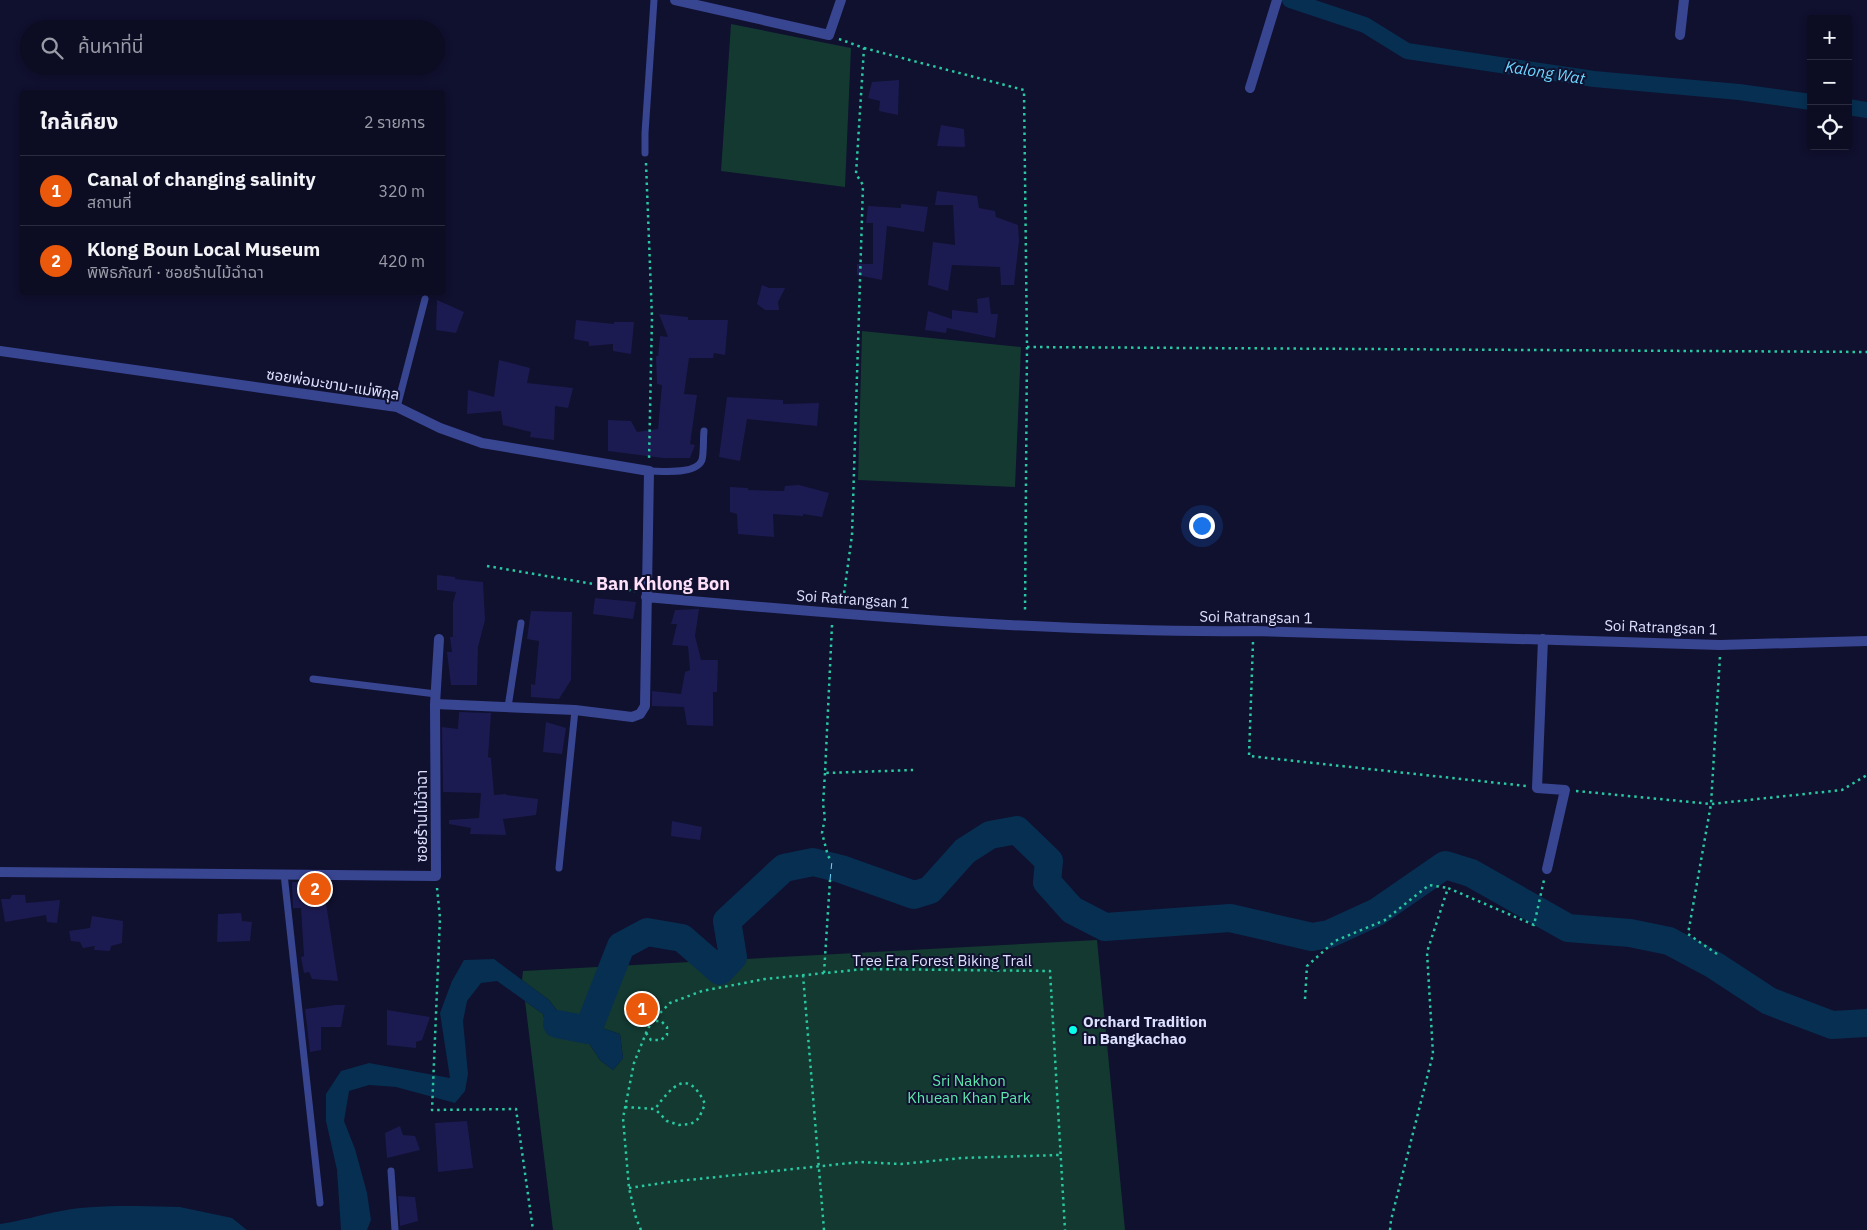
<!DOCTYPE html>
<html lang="th">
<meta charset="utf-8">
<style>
:root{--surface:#0c0c23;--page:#1a1a30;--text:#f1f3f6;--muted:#9a9ba6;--line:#2c2c41;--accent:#ea580c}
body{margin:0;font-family:"IBM Plex Sans","Noto Sans Thai",sans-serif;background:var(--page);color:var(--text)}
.controls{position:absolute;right:15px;top:15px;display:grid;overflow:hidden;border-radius:5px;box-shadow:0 2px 8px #0003}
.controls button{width:45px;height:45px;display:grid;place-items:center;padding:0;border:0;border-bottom:1px solid var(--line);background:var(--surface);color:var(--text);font:25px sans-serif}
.you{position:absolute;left:1201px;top:525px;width:18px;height:18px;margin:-12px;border:4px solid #fff;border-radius:50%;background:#1a73e8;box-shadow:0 0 0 8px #1a73e833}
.badge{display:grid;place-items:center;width:32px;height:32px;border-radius:50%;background:var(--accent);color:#fff;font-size:16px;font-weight:700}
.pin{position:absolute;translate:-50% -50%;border:2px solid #fff;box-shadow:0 1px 5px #0006}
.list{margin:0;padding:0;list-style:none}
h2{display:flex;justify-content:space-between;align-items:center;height:65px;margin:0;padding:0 20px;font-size:21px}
h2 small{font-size:16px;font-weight:400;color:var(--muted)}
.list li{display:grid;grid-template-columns:32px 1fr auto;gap:15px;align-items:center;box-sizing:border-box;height:70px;padding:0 20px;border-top:1px solid var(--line)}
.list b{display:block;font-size:19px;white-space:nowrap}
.list p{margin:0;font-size:16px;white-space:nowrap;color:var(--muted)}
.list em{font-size:16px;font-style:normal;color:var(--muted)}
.icon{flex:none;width:28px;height:28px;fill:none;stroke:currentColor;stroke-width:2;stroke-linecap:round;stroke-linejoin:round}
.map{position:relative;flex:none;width:1867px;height:1230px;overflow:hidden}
.search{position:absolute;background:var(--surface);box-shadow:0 2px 8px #0003;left:20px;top:20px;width:425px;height:55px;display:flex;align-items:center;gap:12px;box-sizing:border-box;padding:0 18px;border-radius:28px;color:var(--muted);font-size:19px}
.panel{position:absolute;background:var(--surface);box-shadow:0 2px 8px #0003;left:20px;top:90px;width:425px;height:205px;border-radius:5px}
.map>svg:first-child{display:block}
</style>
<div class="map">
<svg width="1867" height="1230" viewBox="0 0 1867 1230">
<rect width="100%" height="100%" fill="#10102f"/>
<path fill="#133931" d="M731,24L851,48L845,187L721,171Z
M862,331L1021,347L1015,487L858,480Z
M1097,940L1125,1230H553L525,1001L543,1014L547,1030L583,1034L600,1060L613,1070L623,1058L620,1034L560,1014L549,1000L522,980L523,971Z"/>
<path fill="#072f51" d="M494,959L549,1000L560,1014L620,1034L623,1058L613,1070L600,1060L583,1034L547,1030L543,1014L525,1001L497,981L481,983L467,1001L463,1021L468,1074L465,1091L455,1103L396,1087L369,1085L349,1091L344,1121L355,1149L367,1193L371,1220L367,1230H341L337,1170L326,1121V1094L341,1071L369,1063L450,1078L440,1013L452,981L464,960Z
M138,1206L180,1207L232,1218L247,1230H0V1224C21,1221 40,1215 61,1211C86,1206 112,1206 138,1206Z"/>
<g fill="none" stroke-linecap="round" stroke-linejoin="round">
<path stroke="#072f51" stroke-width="16" d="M1290,0L1365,25L1407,51L1594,79L1739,92L1811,102
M1848,107L1867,110"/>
<path stroke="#072f51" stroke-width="28" d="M557,1024L588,1030L621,946L647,932L682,938L720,971L733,957L727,921L784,868L813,862L841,869L914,895L930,890L965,851L990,835L1017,830L1049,861L1047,882L1072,910L1105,927L1230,918L1312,937L1329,934L1377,912L1445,865L1471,873L1568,928L1630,933L1669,941L1714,965L1769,1001L1832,1025L1867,1023"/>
<path stroke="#6cd6ff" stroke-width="1" stroke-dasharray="6 5" stroke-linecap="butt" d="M830,880L832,861"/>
</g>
<path fill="#1c1b51" d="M899,80L898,115L879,111L880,101L868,98L872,82Z
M941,125L964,129L965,147L937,146Z
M937,191L977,196L979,208L995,211L996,217L1018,225L1019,241L1014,285H1001L1000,267L952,265L948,291L928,285L933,242L955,245L953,205H935Z
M901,204L928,207L924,232L887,226L882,280L857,275V264H873V223H866L868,206L901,208Z
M762,285L769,288H785L778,302L779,310H765L757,304Z
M989,297L991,314H998L995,338L947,328L946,333L925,330L928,311L952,319V310L978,313L977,299Z
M437,300L464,312L456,333L436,330Z
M659,314L688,317V320H728L725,355L714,353L713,358H689L684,394L697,395L690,444L695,445L690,458H663L608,451V420L631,421L637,432L658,429L662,385L657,384L656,356H658L660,336L668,337Z
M576,320L614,324V322H634L631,354L613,351V344L589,346V342L574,339Z
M499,360L530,368L527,383L573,388L568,408L555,406L554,440L530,437L531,432L503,425L501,411L467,414L468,390L494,397Z
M727,397L783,400V404L819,403L817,426L747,419L740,461L719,457Z
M799,485L829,493L822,517L803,514V516L773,514L774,537L738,534L737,514L730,512V487L748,488V490L784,491L785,486Z
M437,575L455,577V579L483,582L485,620L478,647L477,685H451L447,652H452L450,637H453V603L456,592L437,590Z
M595,598L636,602L633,619L593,614Z
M699,609L695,636L701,660H718L717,692H713V726L687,725L684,707L652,706V691L681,694L685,672L690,670L688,646L672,645L677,624H671L675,610Z
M531,611L572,612L571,680L559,699L531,697V684L535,685L539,641L527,639Z
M459,712L491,713L488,757L491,758L494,795L506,794V795L538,799L536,815L503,819L506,835L470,834L471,828L449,824V820L479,818L481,793L443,792L442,727L458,729Z
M546,722L566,728L562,754L543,752Z
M672,821L702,827L700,840L671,836Z
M292,882H326L324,895H327L326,903L338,981L312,979L309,972L304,973L301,957L304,956L301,908H293Z
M12,895H25L26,903L60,900L57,923L47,922L46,915L5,922L1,899H10Z
M241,913L242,921L252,922L250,941L217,942L218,914Z
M92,916L123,921L122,943L111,946L110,951L94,950L95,946L83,948L80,942L71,941L69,931L90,928Z
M336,1005H345L341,1027H321V1050L310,1052L305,1009Z
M387,1010L430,1017L422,1040L416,1042V1048L387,1045Z
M467,1121L473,1168L438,1172L435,1123Z
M400,1126L403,1135L415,1136L420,1150L387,1158L385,1133Z
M398,1196L415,1197L418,1221L400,1226Z"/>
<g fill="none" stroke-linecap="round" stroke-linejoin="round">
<path stroke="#28c9a2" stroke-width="2.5" stroke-dasharray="2.5 4" stroke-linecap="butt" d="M839,39L864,48L856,174L863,185L852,535L843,601
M864,48L1024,90L1027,347L1025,613
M646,163L652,318L649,460
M1027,347L1867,352
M487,566L635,591
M832,625L825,773L913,770
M1253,642L1249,756L1526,786
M825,773L823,804L825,818L822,833L828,856L832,861
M1576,791L1711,804L1842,790L1867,775
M437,888L440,918L432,1110L516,1109L533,1230
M1717,954L1688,934L1711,804L1720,656
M824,973L830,880
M803,975L824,1230
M1305,999L1307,966L1335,941L1385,920L1429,885L1448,888
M646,1033L651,1040H661L667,1035V1027L661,1021H652
M625,1107L655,1109C672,1086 688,1067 705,1104L699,1118L691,1124L679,1125L667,1121L655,1109
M629,1188L669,1182L860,1162L901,1164L962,1158L1059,1155
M641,1230L636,1218L629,1188L623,1118L634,1063L646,1033L652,1021L670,1003L702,991L765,979L865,969L1050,971L1065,1230
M1390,1230L1391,1220L1433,1054L1427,952L1448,888L1534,925L1544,880"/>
<path stroke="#384591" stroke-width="7" d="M645,153V133L654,0
M397,407L425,299
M649,471C662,471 696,475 702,460C704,452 703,440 704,431
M313,679L436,694
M508,707L521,623
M559,868L575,710
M284,874L320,1203
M391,1171L395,1230"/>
<path stroke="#384591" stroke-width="10" d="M675,0L829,35L841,0
M1680,35L1684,0
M1250,88L1277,0
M0,351L397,407L440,428L482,443L649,471L645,706L640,714L632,717L575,710L435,704L436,876L0,872
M646,597C848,615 1051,633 1254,631L1720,645L1867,641
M1543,639L1537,788L1565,790L1547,869
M435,704L439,639"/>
</g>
<circle fill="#0affeb" stroke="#10102f" stroke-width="2" cx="1073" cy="1030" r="5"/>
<g text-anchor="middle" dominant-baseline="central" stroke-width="4" stroke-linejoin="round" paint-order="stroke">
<g font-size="15" fill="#dee0ff" stroke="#10102f">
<text transform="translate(333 384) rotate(9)">ซอยพ่อมะขาม-แม่พิกุล</text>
<text transform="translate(853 599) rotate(4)">Soi Ratrangsan 1</text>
<text transform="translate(1256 617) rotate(1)">Soi Ratrangsan 1</text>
<text transform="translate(1661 627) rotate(2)">Soi Ratrangsan 1</text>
<text transform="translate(421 816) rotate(-90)">ซอยร้านไม้ฉำฉา</text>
<text x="942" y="960">Tree Era Forest Biking Trail</text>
</g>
<g font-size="15" font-weight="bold" fill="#dee0ff" stroke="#10102f" text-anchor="start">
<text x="1083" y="1021">Orchard Tradition<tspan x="1083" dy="17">in Bangkachao</tspan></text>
</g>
<g font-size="15" fill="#60e9ae" stroke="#10102f">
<text x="969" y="1080">Sri Nakhon<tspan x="969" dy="17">Khuean Khan Park</tspan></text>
</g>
<g font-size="16" font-style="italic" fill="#6cd6ff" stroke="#10102f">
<text transform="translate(1545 72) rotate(9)">Kalong Wat</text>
</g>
<g font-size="18" font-weight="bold" fill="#ffe0f9" stroke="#10102f">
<text x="663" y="583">Ban Khlong Bon</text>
</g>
</g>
</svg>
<div class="controls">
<button>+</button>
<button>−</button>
<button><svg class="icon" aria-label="locate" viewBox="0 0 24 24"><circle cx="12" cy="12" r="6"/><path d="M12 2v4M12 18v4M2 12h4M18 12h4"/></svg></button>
</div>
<div class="you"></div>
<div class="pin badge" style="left:642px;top:1009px">1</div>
<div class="pin badge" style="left:315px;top:889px">2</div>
<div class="search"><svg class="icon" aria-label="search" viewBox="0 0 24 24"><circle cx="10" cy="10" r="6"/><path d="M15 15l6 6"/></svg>ค้นหาที่นี่</div>
<section class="panel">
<h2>ใกล้เคียง<small>2 รายการ</small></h2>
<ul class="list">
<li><span class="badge">1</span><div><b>Canal of changing salinity</b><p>สถานที่</p></div><em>320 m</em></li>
<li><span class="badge">2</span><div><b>Klong Boun Local Museum</b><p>พิพิธภัณฑ์ · ซอยร้านไม้ฉำฉา</p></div><em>420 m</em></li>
</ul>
</section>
</div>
